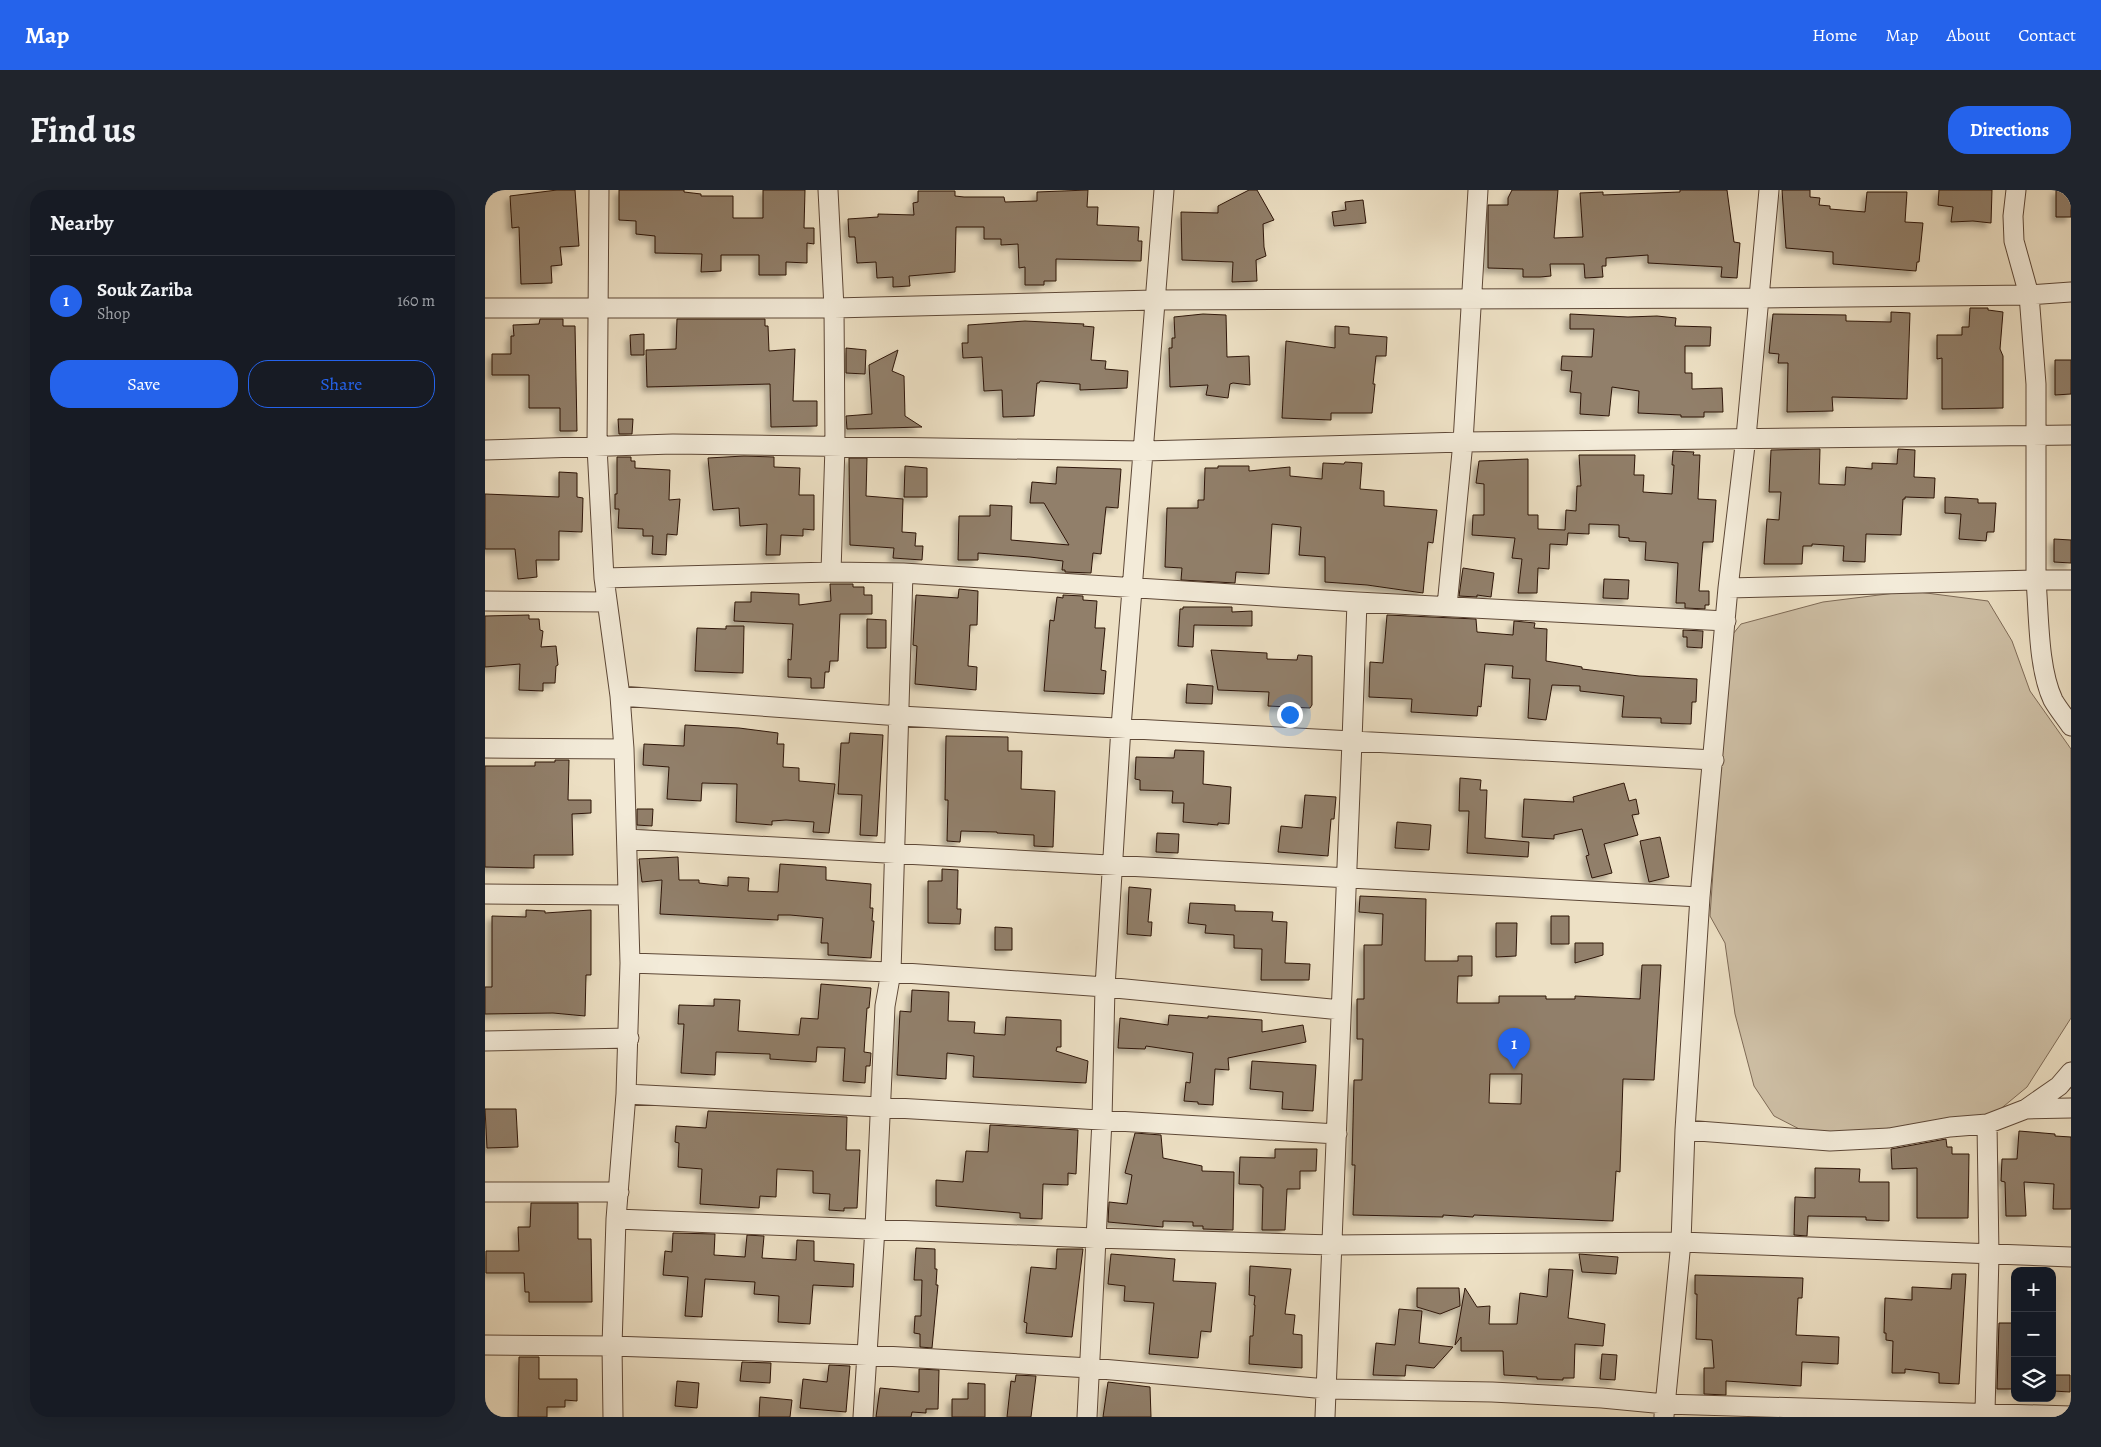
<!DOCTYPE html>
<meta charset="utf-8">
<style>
:root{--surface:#171b24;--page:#20242c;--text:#f1f3f6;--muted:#9ea1a6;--line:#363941;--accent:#2563eb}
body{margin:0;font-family:Alegreya,serif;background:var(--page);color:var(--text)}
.controls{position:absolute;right:15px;bottom:15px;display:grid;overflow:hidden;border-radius:10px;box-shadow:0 5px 20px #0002}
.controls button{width:45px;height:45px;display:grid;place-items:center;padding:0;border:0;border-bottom:1px solid var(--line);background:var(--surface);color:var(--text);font:25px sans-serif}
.you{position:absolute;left:804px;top:524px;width:18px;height:18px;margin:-12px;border:4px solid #fff;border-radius:50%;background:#1a73e8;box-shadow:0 0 0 8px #1a73e833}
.badge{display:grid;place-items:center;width:32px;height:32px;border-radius:50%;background:var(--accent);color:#fff;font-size:16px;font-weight:700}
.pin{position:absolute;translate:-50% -41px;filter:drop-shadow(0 1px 2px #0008)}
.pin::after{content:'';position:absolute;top:26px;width:18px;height:15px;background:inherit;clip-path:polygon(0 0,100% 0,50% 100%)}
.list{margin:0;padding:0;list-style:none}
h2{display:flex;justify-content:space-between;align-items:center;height:65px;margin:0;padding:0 20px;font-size:21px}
h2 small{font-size:16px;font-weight:400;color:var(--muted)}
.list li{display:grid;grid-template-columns:32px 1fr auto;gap:15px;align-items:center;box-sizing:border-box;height:90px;padding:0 20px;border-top:1px solid var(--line)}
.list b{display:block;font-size:19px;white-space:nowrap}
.list p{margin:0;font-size:16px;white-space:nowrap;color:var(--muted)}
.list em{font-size:16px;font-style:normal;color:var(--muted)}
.actions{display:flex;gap:10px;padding:15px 20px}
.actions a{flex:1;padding:11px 0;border:1px solid var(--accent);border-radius:20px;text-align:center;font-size:18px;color:var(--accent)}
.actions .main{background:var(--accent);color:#fff}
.icon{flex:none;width:28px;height:28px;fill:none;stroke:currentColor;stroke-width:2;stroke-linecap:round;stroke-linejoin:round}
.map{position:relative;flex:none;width:1586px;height:1227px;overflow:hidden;border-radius:20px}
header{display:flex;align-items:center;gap:30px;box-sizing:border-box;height:70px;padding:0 25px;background:var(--accent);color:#fff}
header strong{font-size:24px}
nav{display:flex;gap:28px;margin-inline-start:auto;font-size:18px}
.intro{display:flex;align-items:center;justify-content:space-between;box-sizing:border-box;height:120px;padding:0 30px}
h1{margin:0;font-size:35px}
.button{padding:12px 22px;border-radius:20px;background:var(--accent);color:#fff;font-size:18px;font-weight:700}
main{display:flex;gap:30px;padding:0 30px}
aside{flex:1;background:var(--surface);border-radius:20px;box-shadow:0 5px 20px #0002}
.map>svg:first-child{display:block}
</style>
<header>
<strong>Map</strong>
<nav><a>Home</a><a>Map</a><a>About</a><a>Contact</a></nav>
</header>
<div class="intro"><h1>Find us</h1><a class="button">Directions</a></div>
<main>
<aside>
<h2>Nearby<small></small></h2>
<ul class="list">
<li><span class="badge">1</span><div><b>Souk Zariba</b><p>Shop</p></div><em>160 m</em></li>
</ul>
<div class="actions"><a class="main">Save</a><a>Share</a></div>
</aside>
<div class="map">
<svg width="1586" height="1227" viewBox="0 0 1586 1227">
<defs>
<filter id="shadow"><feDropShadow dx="-4.5" dy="4.5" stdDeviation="2.5" flood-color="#0004"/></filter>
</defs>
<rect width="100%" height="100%" fill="#ede0c4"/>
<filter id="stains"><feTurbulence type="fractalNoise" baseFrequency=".004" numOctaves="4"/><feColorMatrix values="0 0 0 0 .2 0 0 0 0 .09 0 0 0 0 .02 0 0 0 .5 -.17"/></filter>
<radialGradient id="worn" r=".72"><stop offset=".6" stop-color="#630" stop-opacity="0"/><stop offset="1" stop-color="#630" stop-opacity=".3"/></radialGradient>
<path fill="#cdbea4" stroke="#7e6a56" d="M1426,401L1503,411L1527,451L1545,501L1586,559V828L1542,897L1507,926L1455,936L1324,944L1289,926L1269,896L1250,824L1240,753L1225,726L1244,449L1256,434L1338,412Z"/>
<path fill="#917f6a" stroke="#2e1608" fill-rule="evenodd" filter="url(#shadow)" d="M72,0H90L94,56L75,57L77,75L66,76L67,93L36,94L34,37L27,38L25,6Z
M134,0H199V2L216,4V6H248V28H278V0H320L319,38H329V54L322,53V73L301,72V85H274V65H236V81L216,82L217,64L170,63V46L151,44V31L134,30Z
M603,0L602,17H613L612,35L654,37L653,51H657L656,71L571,69V91H559V95H540V77L534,78L533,54L516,55V49H499V37H471L470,82L424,86L425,96L408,97V87L392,88L391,72L372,73L370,47H364L363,29L393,27V24L429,25L428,13L433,12V1H470V6L479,7H519L520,12L552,11V2Z
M764,0H772L789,30L778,34L779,57L781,66L771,70L772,91L747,92L748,72L697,70L696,22L733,23V16Z
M1027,0H1073L1069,48L1098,47L1095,3L1118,2V5L1195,2V0H1242L1249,52L1255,53L1252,88L1236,87L1237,77L1163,73V65L1121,68V76H1117L1118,87L1100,88L1099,74H1065L1066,86L1055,87H1038V79L1003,78V15H1023V8Z
M1297,0H1325V7L1335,8L1334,15L1345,16V19L1380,22L1382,2H1422L1420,32L1438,33L1434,72H1432L1431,81L1348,74V62L1301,58Z
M1454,0H1507L1506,33L1488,31L1466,32L1468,17L1453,15Z
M1571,0H1586V27H1571Z
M878,10L881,33L849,36L847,22L861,20L860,12Z
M1485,118H1503V120L1518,122L1515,159L1518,166V218L1457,219V168L1452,169V145H1477V137H1484Z
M1406,122L1425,123L1422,209L1347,207L1348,221L1302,222L1303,173H1293L1294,164L1284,163L1288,124L1361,125V131L1406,132Z
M718,124L741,125L742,167L764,166L765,195L748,193L745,194L743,208L721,205L723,195L685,197L684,158H687V148H690L689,127Z
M1085,124L1143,127L1172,126L1191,128L1190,136L1226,137L1225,156H1200V183H1207V199L1237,198L1238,222H1219V227H1196V225L1153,223L1154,201L1127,197L1124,226L1095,224L1096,203L1085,202L1087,181L1076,180L1077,166L1107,167L1109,139H1085Z
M55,129H78V136H90L92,241H75V218H44V185H7V164H26V146H29L28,135L54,134Z
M192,129H280V136H283L284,161L310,159L308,211H332V236L286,237L285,194L162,197L161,160L191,159Z
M540,131L599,134L598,136L609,137L606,170L621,171L620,179L643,181L642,198L595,200V194L555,191L554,193H552L549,226L518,227L517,200L499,201L497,167L478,168L477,153H483V135Z
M850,136L864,137V144L902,147L901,166H891L888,194H890L887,223H846V230L797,228L801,151L850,158Z
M159,144V165H146L145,145Z
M361,158L381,160L380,184L361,183Z
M413,160L407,181L419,186L420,226L437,237L362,239L361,226L387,224L384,175Z
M1570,170H1586V204L1570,205Z
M133,229H148L147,244H134Z
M1335,259L1334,294L1360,295L1361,277L1387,279V273L1412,274L1413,259L1430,260L1429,287L1450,288L1449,308L1420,307V309H1418L1416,345L1381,344L1380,372L1358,371L1359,356L1327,354V356H1318L1317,374H1279L1282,329L1294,330L1296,302H1284L1286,260Z
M1188,261L1209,262L1208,265H1215L1213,309L1231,310L1228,352H1218L1214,401H1224V415H1220V419L1200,418V413H1191L1193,373L1160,370L1161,352L1144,351V348L1134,347V335L1104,334V344L1083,343L1082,355L1065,354L1064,379L1053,378L1052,403H1033L1037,369L1027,368L1030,348L987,345L988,325H999V294L991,293L994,271L1043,269V325H1053V339L1080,340L1081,320L1091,321L1092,296H1096L1094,265H1150L1149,285H1159L1158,302L1187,304L1189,275H1187Z
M259,266L289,267V277L315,278L314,305H329V340L318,339V346L296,345L295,365H281L282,334L255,336L254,318L228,320L223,268Z
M132,267H146V271H150V278L185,280L184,310L195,309L192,345L182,344L181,365L167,364L168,346H158V339L133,338L134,319H130V304H132Z
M364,268H382L381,306L418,309L417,342L431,343L430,356H438L437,370L408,368L409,358L365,355Z
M860,272L877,273L875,299L899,301V316L952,320L948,353L943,352L938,403L882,395L840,392V367L814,365L816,337L787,334L784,384L751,382L750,393L696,390L697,378L680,377L682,318H713V310H719L720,278H733V276H764V281L805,277V286L837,289L838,273L859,274Z
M420,276L442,278V307H419Z
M572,277L636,279L633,318L621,317L616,364L608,363L606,383L580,382V380H577L578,371L545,367L493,363V370H473L474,326H505V315L527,316L526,350L584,355L559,313H545L547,292L571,294Z
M74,282L92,283V307L98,308L97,342L74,341V370H51L52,387L33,389L30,359H0V304L74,307Z
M1460,307L1493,309V313H1511L1509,342H1502L1501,351L1474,349L1476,324L1460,323Z
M1569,349L1586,350V373L1569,372Z
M978,378L1009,383L1006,407L992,405V407L974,406Z
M1119,389L1144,390L1143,409L1118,408Z
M345,394H368V397H379V405H387V424H355L353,471H345L344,482H340L339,498H326V488L303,487V469L306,470L308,434L249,431L250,412H266V402L314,404V415L346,411Z
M474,399L493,401L492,435H485L483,476L492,477L491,500L430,494L432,456L428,455L431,405L473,408Z
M578,405L598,406V410L612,411L610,438H620L616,480L621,481L619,504L559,501L565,430L569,431L572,407L578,408Z
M698,417H747V422L767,421V436L709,435L708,457L693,456L695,419H698Z
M44,425V429H54L55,440L58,441L56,457L71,456L73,475L71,476L70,493H58V501L34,500L35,474L0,477V426Z
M902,425L991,429L992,442L1028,445L1029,431L1050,433L1049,438L1062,439L1061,471L1097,477V479L1154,486L1212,489L1211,512H1207L1206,534L1176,533V528L1137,527L1139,506L1095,501V496L1067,495L1061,530L1043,528L1045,489L1027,488L1028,476L1000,474L996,517L993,516L992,526L926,522L927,509L884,507L885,472L898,473Z
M382,429L401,430V458H382Z
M241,436H259L258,483L210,481L212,438L241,439Z
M1198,440L1218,441L1217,458L1202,457V447H1198Z
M726,460L782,463V469L812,470L813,465L827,466V515L825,518L783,516L784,502L733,500Z
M702,494L728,496L727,514L701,513Z
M200,535L254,538L293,543L292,554H299L298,577L314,578V591L350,594L344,643L328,642L329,632L301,630L287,631V635L251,632L252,594L217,593L216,611L182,609L184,577L158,575L159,554L199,556Z
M365,543L398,545L392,646L375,645L377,605L353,604L356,553H364Z
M461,546L523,547V561H537L536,599L570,601L568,657L549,656V645L512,643V642L476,641L475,652L462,651L463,614V610H460Z
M690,560L719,561L718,594L746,597L744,634L733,633V635L698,632L699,613H687L688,601L655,600V590L650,589L651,567L689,568Z
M70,570H84L83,610H106V623L87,624L88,665H49V678L0,677V576H50V572H70Z
M975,588L996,590L995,600H1002L1000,648L1044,652L1043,667L982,663L984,621H974Z
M1139,593L1144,611L1151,609L1154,624L1147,625L1153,645L1119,654L1127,683L1107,688L1101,666L1104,665L1097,639L1069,645V649L1037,647L1039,609L1089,612L1088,607Z
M820,605L851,607L849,629H846L843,666L793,662L796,636L817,638Z
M152,619H168L167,636L152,635Z
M912,632L946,635L944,660L910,658Z
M672,643L694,644L693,663L671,662Z
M1175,647L1184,687L1164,692L1155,651Z
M193,667L194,690H214V693L243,696V687L264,688L263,701L293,702L295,674L341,677V690L386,694L385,718H388L387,731H389L386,768L343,765V753H336L338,728L305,725H293V730L175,724L177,690L157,692L154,669Z
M457,679L473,680L472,719H476L475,734L443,733V691H457Z
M644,697L666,699L663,732H667L666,746L642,744Z
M875,706L941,709L940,771H973V766H987V786H973L972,813H1014V806H1061V809H1090V806L1155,809L1157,775H1176L1169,890L1138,889L1135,982L1131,981L1128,1031L989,1025L988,1027L958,1025V1027L868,1025L870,975H867L869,890H877L878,849H872V809H879V755H897L898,724L874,722ZM1005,884H1037L1036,914L1004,913Z
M705,713L750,715V721L788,722L787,731L802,732L800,773L825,774L824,790H776L777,759L749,758V745L720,743L721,735L703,733Z
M41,720L60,721V723L106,720V785H101L100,826L68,823L0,824V797H7V726L41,727Z
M1066,726H1084V754H1066Z
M1011,733H1032L1031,766L1011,767Z
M510,737L527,738V760H510Z
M1090,753H1118V765L1090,773Z
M336,794L386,798L384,818H382L379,862L386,863L385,876H381L380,893L358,891L360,858L332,857L331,872L285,869V864L231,862L230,885L196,883L199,834H193L194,815L229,816V809L255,810L253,841L314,845L316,828L333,829Z
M427,800L464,802L463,831L490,832L489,843L520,845L521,827L576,830V857H572L571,861L603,871L601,893L488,887L489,866L462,863L461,889L412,885L415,821L426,822Z
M684,825L723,828V826L777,830V842L818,835L821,852L743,868L744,880L730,879L728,915L713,914V912L699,911L701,892L705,893L708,863L661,856L660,859L633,858L635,828L683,835Z
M767,871L831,875L828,921L797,919L798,902L765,899Z
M0,919H31L33,957L2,958Z
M223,921L362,927L361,960H375L372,1018H359V1021L344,1020L345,1004L328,1003V981L292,979L291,1007L275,1006L274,1018L215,1014L217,979L193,977L194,953L190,952L191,936L221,938Z
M505,935L593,940L591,984L583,983V995L558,994L557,1029L535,1028V1023L451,1016V990L478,992L481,961L503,962Z
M1534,941L1570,944V946L1586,947V1019H1568L1569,994L1539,992L1541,1026H1521L1520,992L1516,991L1517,969H1532Z
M650,943L676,945L678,968L717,976V981L749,982L748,1040L718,1039V1036H708V1032L678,1031V1037L623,1032L624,1012L642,1014L647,985L640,983Z
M1461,949L1462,957H1467V964H1484L1483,1028H1432V978L1407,979L1406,959Z
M790,959H832L831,981H815V999H802L800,1040H777L778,997H776V995L754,994L755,967L790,968Z
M1330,978L1375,979L1374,992H1404V1031L1381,1030V1027L1323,1026L1322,1046L1309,1045L1310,1007L1330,1008Z
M46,1013H93V1049H106L107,1112H44V1102H40L39,1083H1V1061H34L33,1037H45Z
M188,1043L230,1044L229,1065L260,1067L262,1045L279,1046L277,1068L311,1070L312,1050L329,1051V1071L369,1074L368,1097L328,1095L325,1134L293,1132L294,1106L269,1104L270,1092L220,1089L217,1127L200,1126L203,1087L178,1085L180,1061L187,1062Z
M431,1058L450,1059V1079H452L451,1095H453L447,1158L435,1157V1144L429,1143L430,1126H436L437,1090H429Z
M572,1059H598L587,1147L541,1143L542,1133L539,1132L546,1077L571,1079Z
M626,1064L690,1069L688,1091L731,1093L726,1142L716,1141L713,1168L664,1164L669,1113L639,1111L640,1096L623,1094Z
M1094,1064L1133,1067L1131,1084L1097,1082Z
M765,1076L806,1079L800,1124L810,1125L808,1144L817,1145V1178L764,1174L765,1146H768L770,1115H769L770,1106L764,1105Z
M1064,1079L1088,1080L1083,1128L1120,1134L1118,1156L1090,1154L1089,1188H1078V1190L1052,1189V1187L1019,1185L1018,1161H976V1147L970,1155L980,1098L992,1117L1005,1116L1004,1134H1032L1035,1103L1062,1107Z
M1467,1084H1481L1474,1194L1454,1193V1183L1420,1179V1183H1407L1408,1151L1401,1150V1143H1399L1400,1108L1427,1110V1097L1466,1099Z
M1210,1085L1318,1088L1317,1108H1313L1311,1145L1354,1147L1353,1174L1317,1172L1316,1196L1241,1191V1205L1219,1204V1178H1229L1227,1150L1211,1149L1212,1104H1210Z
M932,1098H974L975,1116L955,1124L932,1117Z
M914,1119L937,1121L934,1153L968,1157L949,1178L921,1175L920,1186L888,1185L891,1153L910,1155Z
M1514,1133H1530V1199H1512Z
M1117,1164L1132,1165L1130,1190L1115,1189Z
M34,1167H54V1189H92V1211L80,1210V1217H62V1227H33Z
M257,1172L286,1173L285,1193L255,1191Z
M344,1175L365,1176L361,1222L315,1218L318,1189L342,1192Z
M434,1179L454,1180L453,1219H441V1223L427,1222L426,1227H391L395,1198L434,1202Z
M531,1185L551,1186L546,1227H522L526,1191L530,1192Z
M1568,1185H1585V1202L1568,1201Z
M192,1191L214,1193L212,1218L190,1216Z
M623,1192L665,1197L666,1227H618Z
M483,1193L500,1194V1227H467V1209H483Z
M275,1207L307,1210L305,1227H274Z"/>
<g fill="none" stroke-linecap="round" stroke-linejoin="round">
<defs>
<path id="minor" d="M114,0L112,257L119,388L135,506L139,559L145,773L141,904L131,1029L127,1156L128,1227
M343,0L349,118L350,256L346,382
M0,118H349L669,110L1275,108L1544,105L1586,102
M0,260L188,254L659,261L978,252L1586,245
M119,388L346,382L418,383L872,412L1241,431
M1586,390H1551C1554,426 1553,478 1568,510C1573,519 1580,527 1586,536
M1243,398L1551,390V194L1544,105L1529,51L1528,26L1531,0
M0,411L122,412
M872,412L867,551L1229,570
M962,416L978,252L993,0
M135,506L415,526L867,551L840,1227
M0,558L139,559
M142,649L1215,707
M0,704L143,705
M145,773L406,782L620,797L856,820
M0,851L144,848
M141,904L395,917L852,944
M1541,919L1586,918
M1200,940L1345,951L1404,948L1465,937L1502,934L1541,919L1574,896L1586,882
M0,1002H134
M131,1029L610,1048L848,1055L1196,1052L1586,1067
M0,1155L127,1156L382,1165L605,1178L842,1199L1007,1202L1117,1208L1180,1214L1586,1226
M1500,1222L1504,1065L1502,934
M1179,1226L1196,1052L1200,940L1215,707L1243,398L1261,247L1284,0
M378,1227L390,1038L400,816L406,782L418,383
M602,1227L617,930L620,797L636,537L679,0"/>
</defs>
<use href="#minor" stroke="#5e4837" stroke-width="21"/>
<use href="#minor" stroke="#f3ebd9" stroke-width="19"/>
</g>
<rect width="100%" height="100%" filter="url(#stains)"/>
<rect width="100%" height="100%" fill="url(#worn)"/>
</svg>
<div class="controls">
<button>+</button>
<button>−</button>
<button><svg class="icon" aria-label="layers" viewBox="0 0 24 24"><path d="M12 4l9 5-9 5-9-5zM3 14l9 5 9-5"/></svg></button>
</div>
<div class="you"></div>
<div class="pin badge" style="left:1029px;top:879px">1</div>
</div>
</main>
